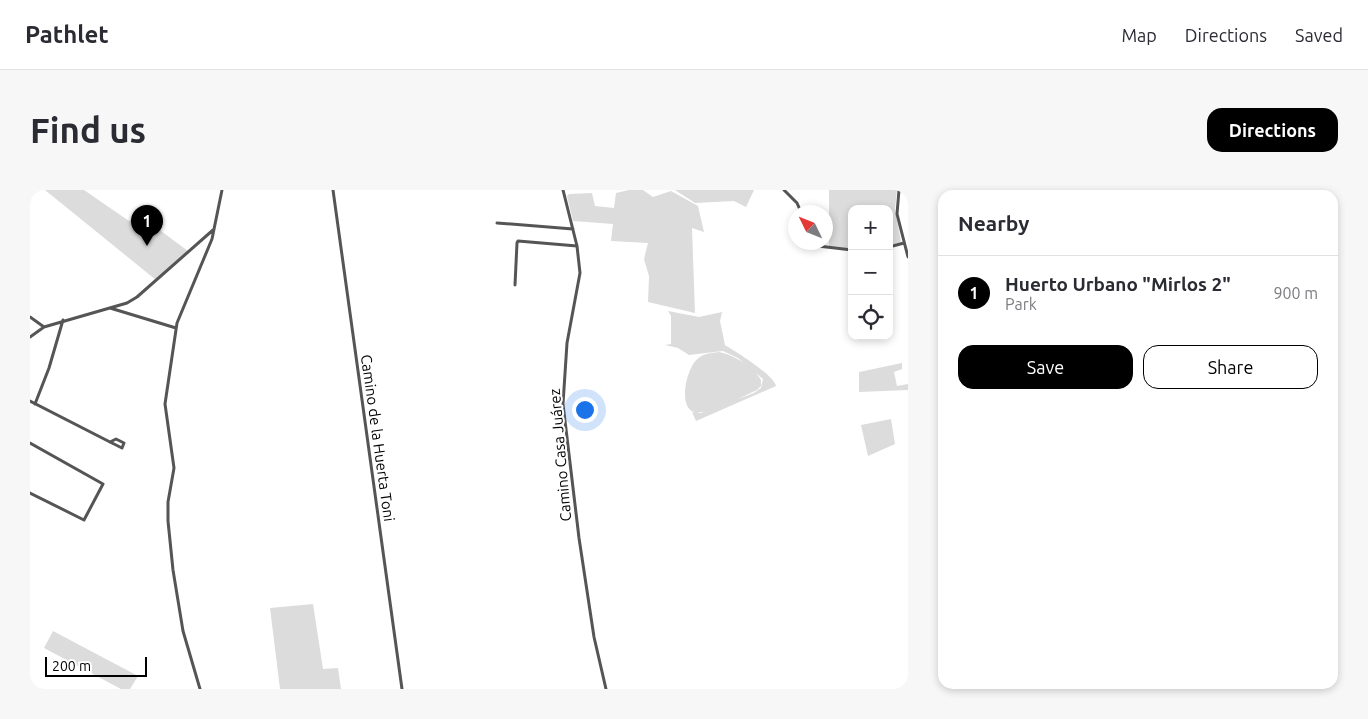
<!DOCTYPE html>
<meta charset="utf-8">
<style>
:root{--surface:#fff;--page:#f7f7f7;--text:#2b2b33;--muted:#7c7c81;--line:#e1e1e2;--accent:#000}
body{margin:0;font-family:Ubuntu,sans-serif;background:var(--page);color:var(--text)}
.controls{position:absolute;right:15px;top:15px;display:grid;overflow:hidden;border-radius:10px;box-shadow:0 2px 8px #0003}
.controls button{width:45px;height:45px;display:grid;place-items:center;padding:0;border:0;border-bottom:1px solid var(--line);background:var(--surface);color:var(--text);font:25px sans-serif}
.compass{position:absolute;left:758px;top:15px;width:45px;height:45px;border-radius:50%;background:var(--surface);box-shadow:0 2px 8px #0003;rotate:313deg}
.scale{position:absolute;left:15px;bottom:12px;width:102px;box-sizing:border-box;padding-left:5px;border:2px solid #000;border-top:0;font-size:14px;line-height:18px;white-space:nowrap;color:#000;-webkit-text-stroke:4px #fff;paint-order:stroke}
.you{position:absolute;left:554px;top:219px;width:18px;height:18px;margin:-12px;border:4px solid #fff;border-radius:50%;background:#1a73e8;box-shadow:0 0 0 8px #1a73e833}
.badge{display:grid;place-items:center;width:32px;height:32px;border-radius:50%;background:var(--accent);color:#fff;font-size:16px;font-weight:700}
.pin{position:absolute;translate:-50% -41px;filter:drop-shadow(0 1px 2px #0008)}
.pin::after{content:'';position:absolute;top:26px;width:18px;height:15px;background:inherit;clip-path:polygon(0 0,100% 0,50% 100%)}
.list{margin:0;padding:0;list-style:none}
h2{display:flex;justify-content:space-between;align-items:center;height:65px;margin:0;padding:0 20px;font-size:21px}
h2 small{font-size:16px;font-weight:400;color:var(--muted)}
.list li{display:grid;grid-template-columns:32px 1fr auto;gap:15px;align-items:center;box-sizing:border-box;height:75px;padding:0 20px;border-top:1px solid var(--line)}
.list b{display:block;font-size:19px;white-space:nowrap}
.list p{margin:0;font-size:16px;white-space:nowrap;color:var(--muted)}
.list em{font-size:16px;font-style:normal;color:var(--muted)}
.actions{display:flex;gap:10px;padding:15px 20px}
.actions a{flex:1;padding:11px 0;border:1px solid var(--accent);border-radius:15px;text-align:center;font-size:18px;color:var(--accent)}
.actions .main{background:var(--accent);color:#fff}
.icon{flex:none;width:28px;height:28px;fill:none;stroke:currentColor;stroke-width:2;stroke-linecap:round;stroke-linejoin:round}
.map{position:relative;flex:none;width:878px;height:499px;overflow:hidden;border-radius:15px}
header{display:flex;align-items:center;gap:30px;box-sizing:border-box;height:70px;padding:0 25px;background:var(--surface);border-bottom:1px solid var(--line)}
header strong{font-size:24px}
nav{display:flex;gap:28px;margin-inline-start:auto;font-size:18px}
.intro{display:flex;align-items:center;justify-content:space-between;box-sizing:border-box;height:120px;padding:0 30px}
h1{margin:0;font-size:35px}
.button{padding:12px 22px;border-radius:15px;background:var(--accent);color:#fff;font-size:18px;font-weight:700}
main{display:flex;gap:30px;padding:0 30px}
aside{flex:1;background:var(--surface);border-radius:15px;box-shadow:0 2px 8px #0003}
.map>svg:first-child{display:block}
</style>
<header>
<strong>Pathlet</strong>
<nav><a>Map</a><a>Directions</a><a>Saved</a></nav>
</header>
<div class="intro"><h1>Find us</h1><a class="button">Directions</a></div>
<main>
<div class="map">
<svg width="878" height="499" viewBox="0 0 878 499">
<rect width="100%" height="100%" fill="#fff"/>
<path fill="#dcdcdc" d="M15,0H54L99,31L108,24L158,61L126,90Z
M599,0H613L623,7L641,1L668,16L674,42L662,38L665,123L618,112L619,86L614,69L618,53L581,51L583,34L543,31L537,6L539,4L562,3L565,16L584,18L586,3Z
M645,0H724L716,17L704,11L665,13Z
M799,0H867L865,19L871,52L859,56V19H822V59L799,56Z
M638,121L669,127L692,122L690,131L695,155C706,162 743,184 746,196L666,231L662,222L671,223L724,203L731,198L733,189L708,168L693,161L659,165L648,158L635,155L641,154V126Z
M689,162C704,165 724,177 731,190V196L727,200C716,205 675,226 664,222C647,217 657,174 670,167C675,163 683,163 689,162Z
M872,173V179L864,182L867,196L878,194V200L829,202V182Z
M861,229L865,254L838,266L831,235Z
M283,414L293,479L308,478L311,499H250L240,418Z
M23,441L108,486L100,499H91L14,458Z"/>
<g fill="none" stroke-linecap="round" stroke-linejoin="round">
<path stroke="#555" stroke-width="3" d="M303,0L372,499
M533,0L547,56L550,83L537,153L533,214L549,348L564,447L576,499
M754,0L767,13L771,22
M869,0L867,24L878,67
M467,33L543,39
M780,52L788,56L822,60
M859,57L874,53
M485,95L487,53L488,51L547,56
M80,118L146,138
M0,127L14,137L97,113L107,107L183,40
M0,147L14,137
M0,211L80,252L92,258L94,253L86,249L80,252
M5,214L19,178L33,130
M0,253L73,294L54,330L0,303
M170,499L153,441L143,380L138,331V312L144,278L135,214L147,133L182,49L192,0"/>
</g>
<g text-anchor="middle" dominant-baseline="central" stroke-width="4" stroke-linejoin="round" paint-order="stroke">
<g font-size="15" fill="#000" stroke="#fff">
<text transform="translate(348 248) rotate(82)">Camino de la Huerta Toni</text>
<text transform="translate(530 265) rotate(-95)">Camino Casa Juárez</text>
</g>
</g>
</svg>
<div class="controls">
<button>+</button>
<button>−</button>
<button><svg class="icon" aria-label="locate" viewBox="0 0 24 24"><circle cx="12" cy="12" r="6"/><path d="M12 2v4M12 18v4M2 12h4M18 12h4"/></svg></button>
</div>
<svg class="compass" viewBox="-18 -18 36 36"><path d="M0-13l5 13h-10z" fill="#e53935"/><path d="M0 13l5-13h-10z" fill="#7c7c81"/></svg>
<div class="scale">200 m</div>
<div class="you"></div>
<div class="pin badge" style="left:117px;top:56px">1</div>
</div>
<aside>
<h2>Nearby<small></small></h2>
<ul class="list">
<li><span class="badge">1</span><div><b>Huerto Urbano &quot;Mirlos 2&quot;</b><p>Park</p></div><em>900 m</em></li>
</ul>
<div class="actions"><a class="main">Save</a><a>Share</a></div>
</aside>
</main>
